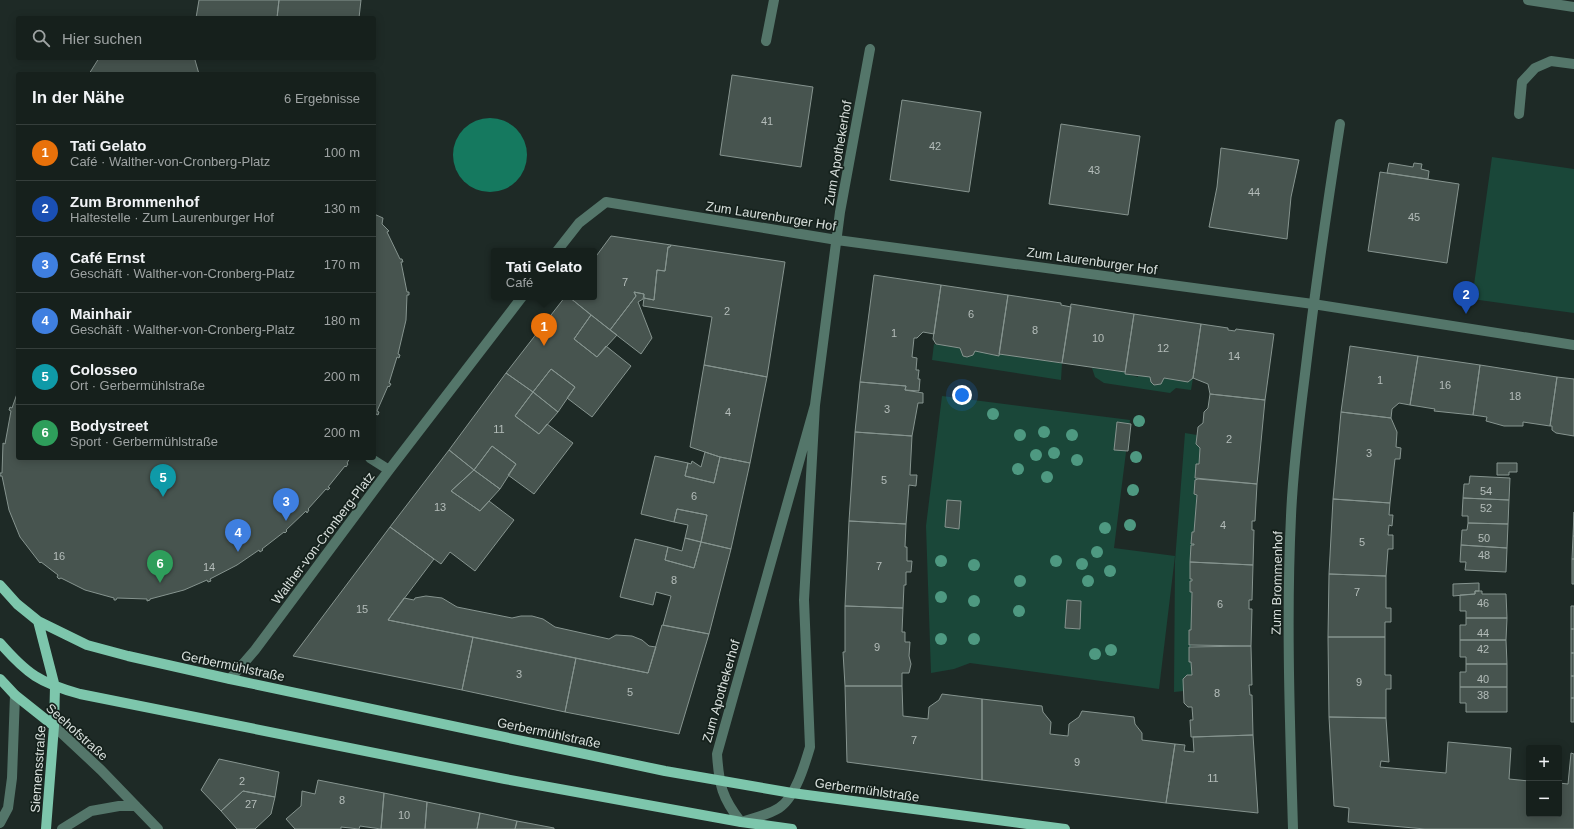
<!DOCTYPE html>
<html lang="de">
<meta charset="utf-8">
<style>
:root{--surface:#16201c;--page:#232d29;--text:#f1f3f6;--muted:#9ea3a3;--line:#353e3b;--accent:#f59b9b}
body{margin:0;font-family:Arial,sans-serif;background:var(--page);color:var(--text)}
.controls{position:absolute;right:12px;bottom:12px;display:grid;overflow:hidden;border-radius:4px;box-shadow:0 2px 10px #0003}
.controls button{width:36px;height:36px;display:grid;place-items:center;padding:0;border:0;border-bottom:1px solid var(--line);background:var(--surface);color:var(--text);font:20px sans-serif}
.you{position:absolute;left:962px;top:395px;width:14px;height:14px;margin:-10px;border:3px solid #fff;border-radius:50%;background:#1a73e8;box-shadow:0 0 0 6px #1a73e833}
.badge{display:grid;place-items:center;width:26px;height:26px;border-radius:50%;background:var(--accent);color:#fff;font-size:13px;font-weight:700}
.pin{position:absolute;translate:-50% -33px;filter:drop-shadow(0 1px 2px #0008)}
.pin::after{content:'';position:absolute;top:21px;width:14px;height:12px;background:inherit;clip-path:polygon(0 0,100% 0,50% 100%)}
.popup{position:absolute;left:491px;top:248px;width:106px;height:52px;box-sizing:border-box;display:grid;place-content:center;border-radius:4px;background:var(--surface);filter:drop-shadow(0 1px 3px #0005);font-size:13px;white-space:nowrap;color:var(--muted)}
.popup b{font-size:15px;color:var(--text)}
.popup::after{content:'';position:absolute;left:50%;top:100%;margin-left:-8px;border:8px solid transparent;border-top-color:var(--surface)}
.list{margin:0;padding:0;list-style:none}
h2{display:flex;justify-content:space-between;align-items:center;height:52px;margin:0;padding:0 16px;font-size:17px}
h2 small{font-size:13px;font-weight:400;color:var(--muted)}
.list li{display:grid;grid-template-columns:26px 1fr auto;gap:12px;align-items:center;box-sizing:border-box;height:56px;padding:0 16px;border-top:1px solid var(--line)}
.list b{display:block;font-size:15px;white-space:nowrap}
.list p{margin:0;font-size:13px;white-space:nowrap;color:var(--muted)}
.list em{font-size:13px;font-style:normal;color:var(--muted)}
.icon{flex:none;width:22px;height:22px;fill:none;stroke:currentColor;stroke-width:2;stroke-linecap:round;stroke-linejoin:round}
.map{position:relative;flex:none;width:1574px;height:829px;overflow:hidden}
.search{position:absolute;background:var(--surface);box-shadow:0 2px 10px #0003;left:16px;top:16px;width:360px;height:44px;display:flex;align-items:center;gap:10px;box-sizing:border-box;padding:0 14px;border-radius:4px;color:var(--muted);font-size:15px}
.panel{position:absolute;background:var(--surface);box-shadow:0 2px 10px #0003;left:16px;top:72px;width:360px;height:388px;border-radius:4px}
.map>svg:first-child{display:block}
</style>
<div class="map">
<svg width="1574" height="829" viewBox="0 0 1574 829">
<rect width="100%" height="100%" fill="#1e2a26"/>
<path fill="#1a4739" d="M1492,157L1574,169V313L1472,299Z
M934,344L960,348L963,356L967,357L973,355L975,351L986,352V354L999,355V354L1062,363L1061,380L932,360Z
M1092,368L1125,372L1126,374L1138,377V375L1150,377L1151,382L1154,385L1161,384L1164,378L1188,382L1193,378L1191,390L1176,388L1170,393L1104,383L1095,377Z
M942,396L1130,420L1114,548L1175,556L1159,689L970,663L954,669L931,673L926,526Z
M1185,433L1197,435L1196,444L1200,448L1199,464H1196L1195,478H1198V480L1194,532L1191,544H1194V545L1190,562V579L1192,581H1190V592H1192L1191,630L1189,631V645H1191V647H1189V662H1191L1192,675H1187L1183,679L1184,691L1174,692L1175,561Z"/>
<path fill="#15795f" d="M453 155a37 37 0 1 1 74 0a37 37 0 1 1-74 0Z"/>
<path fill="#47544f" stroke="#86948f" d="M199,0H279L277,18H196Z
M279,0H361L359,18H277Z
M99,58H193L195,60L199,74H89Z
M732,75L813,87L801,167L720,155Z
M902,100L981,112L969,192L890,180Z
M1061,124L1140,136L1128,215L1049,204Z
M1221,148L1299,160L1291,197L1287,239L1209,227L1217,187Z
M1389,163L1413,167L1414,163L1422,164L1421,169L1429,171L1428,179L1387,173Z
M1380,172L1459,184L1447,263L1368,251Z
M374,214L383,218L382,224L389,231L387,232L400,259H402L403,262H401L407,292H409V295H407L406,320L398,354L400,355L399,358L397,357L389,383L391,384L389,387L388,386L377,411L379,412L378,415L376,414L374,417Z
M611,236L671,245L670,247H668L665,271L657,270L654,300L644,298V294L634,292L636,296L610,330L569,297H594V259Z
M671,245L785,262L767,377L704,365L712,317L643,306L644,298L654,300L657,270L665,271L668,247H670Z
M874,275L941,285L934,334L923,332L917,338H914L912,357L917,358L916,370H919L918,379H920L919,391L905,390L906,386L860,382Z
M941,285L1008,295L999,356L975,351L973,355L967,357L963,356L960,348L936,344L933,339Z
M634,292L644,294L643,299L638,302L652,338L641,354L610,330L636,296Z
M1008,295L1061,303V305L1071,307L1062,363L999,354Z
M565,297H569L591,315L574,339L597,357L606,346L631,366L592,417L567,398L575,387L551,369L533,392L506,373Z
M1071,304L1134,314L1125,372L1062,363Z
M1134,314L1201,324L1193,378L1188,382L1164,378L1161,384L1154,385L1151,382L1150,377L1125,374Z
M591,315L617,335L597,357L574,339Z
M1201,324L1228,328V330L1235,331L1236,329L1274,334L1265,400L1210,394L1208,384L1193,378Z
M1350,346L1418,356L1410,405L1399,403L1392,409L1391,418L1341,412Z
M1418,356L1480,365L1473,415L1434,411L1435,409L1410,405Z
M704,365L767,377L750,463L720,457L690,447Z
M1480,365L1557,377L1550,426L1523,422V426H1504L1486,421L1487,417L1473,415Z
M551,369L575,387L558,412L533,392Z
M506,373L533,392L515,416L539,434L547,424L573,443L534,494L508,475L516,464L492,446L474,470L449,450Z
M1557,377L1574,379V436L1556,433L1552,430V426H1550Z
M860,382L906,386L905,390L923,393V403H918L912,436L855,432Z
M18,391V458H350L347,463L348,464L346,467L345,466L328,487L330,488L328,490L326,489L308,509L309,510L307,513L306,511L286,530L287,531L285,533L284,532L262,549L263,550L260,552L259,550L237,565L210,579L211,581L208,582L207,580L184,590L150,599V600L147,601V599L117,598L116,600H114V598L85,590L61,578L59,579L57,577L58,575L41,562L40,563L20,537L9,510L2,476H0V473H2L3,443L5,444L11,411L9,410L10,407L12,408Z
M533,392L558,412L539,434L515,416Z
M1210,394L1265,400L1257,484L1195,478L1196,464H1199L1200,448L1196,444L1198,427L1203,423L1204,412L1208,408Z
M1341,412L1391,418L1397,432L1396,447L1401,448L1400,459H1395L1390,503L1333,499Z
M1117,422L1131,424L1128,451L1114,450Z
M855,432L912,436L910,475H917L916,486L909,485L906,524L849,521Z
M492,446L516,464L500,489L474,470Z
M449,450L474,470L451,491L480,511L489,501L514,520L475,571L450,552L441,564L390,527Z
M705,452L720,457L714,483L685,476L688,463L691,464L692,461L701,467Z
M655,456L688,463L685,476L714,483L720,457L750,463L731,549L701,542L707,515L677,509L674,522L641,514Z
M1497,463H1517V472H1509V475H1497Z
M474,470L500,489L480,511L451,491Z
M1470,476L1510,478L1509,500L1463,498L1464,484H1469Z
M1198,479L1257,484L1255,521H1252V530H1254L1253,565L1190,562L1191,545H1194V544H1191L1192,532H1194L1197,495L1194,494L1195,480Z
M1463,498L1509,500L1508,524L1468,523V516H1462Z
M1333,499L1390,503L1389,515H1393L1392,526L1389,525L1388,535H1393V549H1388L1386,576L1329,574Z
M947,500L961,501L959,529L945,527Z
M677,509L707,515L701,542L685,538L688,525L674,522Z
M1574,512V536H1573Z
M849,521L906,524L905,547H907V561H912L911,572H906V585H904L903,608L845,606Z
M1468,523L1508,524L1507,548L1461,545L1462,530H1467Z
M390,527L434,559L388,620L473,637L462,690L293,656Z
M1573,536H1574V559H1572Z
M685,538L701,542L694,568L665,560L668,547L682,551Z
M635,539L668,547L665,560L694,568L701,542L731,549L709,634L663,625L671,596L656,592L653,605L620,597Z
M1461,545L1507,548L1506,572L1465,570L1466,562H1460Z
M1572,559H1574V584H1572Z
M1190,562L1253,565L1252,600H1249V609H1252L1251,646L1189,645V630H1191L1192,592H1190V581H1192V579H1190Z
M1329,574L1386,576V608H1391V622H1385V637H1328Z
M1479,583V591H1475V594L1453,596V584Z
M1475,591H1482V594H1506L1507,618H1466V611H1460V595L1475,594Z
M426,596L442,598L457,607L512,618L521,616H532L543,619L555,627L609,639L616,635L632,636L642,640L649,646L656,647L648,673L388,620L404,598L414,600L415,598Z
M1067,600L1081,601L1080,629L1065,628Z
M845,606L903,608L902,632H905V642H910L909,656L911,664L909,673H902V686H845L843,652H845Z
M1571,606H1574V629H1571Z
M1466,618H1507L1506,640H1460V625H1466Z
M662,625L709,634L679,734L565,712L576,658L648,673Z
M1571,629H1574V653H1571Z
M473,637L576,658L565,712L462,690Z
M1328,637H1385V675H1391V689H1386V718L1329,717Z
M1460,640H1506L1507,664H1466V657H1460Z
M1251,646L1252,685H1249L1250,695H1252L1253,735L1191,737L1190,720H1193L1192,707H1188L1184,703L1183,679L1187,675H1192L1191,662H1189V647Z
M1571,653H1574V676H1571Z
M1466,664H1507V687H1460V672H1466Z
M1571,676H1574V698H1571Z
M845,686H902L903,716L928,719L929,707L939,700L942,694L982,699V780L847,762Z
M1460,687H1507V712H1466V703H1460Z
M1571,698H1574V722H1571Z
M982,699L1042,706L1043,712L1051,722L1050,734L1068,736L1069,724L1079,717L1082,711L1134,717L1135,724L1142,733V740L1175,744L1166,803L982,780Z
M1329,717L1386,718L1389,762L1381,761L1380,767L1446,773L1448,742L1511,748L1509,779L1529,781V814H1559V783L1568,784L1571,753L1574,754V829H1425L1348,822L1349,808L1334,806Z
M1253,735L1258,813L1166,803L1175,744L1185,745L1184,751L1194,752L1193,737Z
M219,759L279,772L275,797L243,791L221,811L201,790Z
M318,780L384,793L381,829L360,826L359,829L341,827V829H295L286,819L301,806L302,791L315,794Z
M243,791L275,797L271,814L255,829H237L221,811Z
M384,793L427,802L425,829H381Z
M427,802L480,813L477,829H425Z
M480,813L517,821L515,829H477Z
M517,821L554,828V829H515Z"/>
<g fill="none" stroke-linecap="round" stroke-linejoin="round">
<path stroke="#54766a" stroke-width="10" d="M1528,0L1574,7
M766,41L774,0
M1519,114L1522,82L1535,68L1551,61L1574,64
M557,251L579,223L606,202L837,240L1313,304L1574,345
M815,405L717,754C719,785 722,798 741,822C754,818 768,815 779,808C795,798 805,764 810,747L804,600L815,405L840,212L870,49
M370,458L389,470
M230,679L255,650L389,470L522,297
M54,726L101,770L158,829
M0,823L8,808L12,778L15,695
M62,829L91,811L119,806H136
M1293,829C1290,725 1286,620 1291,516C1293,468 1299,421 1305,374C1315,290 1327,207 1340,124"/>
<path stroke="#7dc6ac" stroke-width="10" d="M0,585L17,604L38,621L87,645L128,656L230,679L665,771L792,793L1065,829
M38,621L55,687L54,726L46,829
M0,643C27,674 40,683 80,694L505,779L741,822L792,829
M0,679L15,695L54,726"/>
</g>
<g fill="#4e9981">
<circle cx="993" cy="414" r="6"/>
<circle cx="1139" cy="421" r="6"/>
<circle cx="1044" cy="432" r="6"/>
<circle cx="1020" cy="435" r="6"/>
<circle cx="1072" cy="435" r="6"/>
<circle cx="1054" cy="453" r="6"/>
<circle cx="1036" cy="455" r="6"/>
<circle cx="1136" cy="457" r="6"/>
<circle cx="1077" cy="460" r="6"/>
<circle cx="1018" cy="469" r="6"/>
<circle cx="1047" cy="477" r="6"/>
<circle cx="1133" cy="490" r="6"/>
<circle cx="1130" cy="525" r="6"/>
<circle cx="1105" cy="528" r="6"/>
<circle cx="1097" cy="552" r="6"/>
<circle cx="941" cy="561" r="6"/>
<circle cx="1056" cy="561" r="6"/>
<circle cx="1082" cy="564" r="6"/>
<circle cx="974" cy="565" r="6"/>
<circle cx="1110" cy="571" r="6"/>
<circle cx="1020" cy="581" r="6"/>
<circle cx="1088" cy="581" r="6"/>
<circle cx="941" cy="597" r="6"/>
<circle cx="974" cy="601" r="6"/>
<circle cx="1019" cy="611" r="6"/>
<circle cx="941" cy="639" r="6"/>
<circle cx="974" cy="639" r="6"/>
<circle cx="1111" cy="650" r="6"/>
<circle cx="1095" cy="654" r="6"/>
</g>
<g text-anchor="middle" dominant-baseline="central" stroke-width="3.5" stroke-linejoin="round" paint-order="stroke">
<g font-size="11" fill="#b4bdba">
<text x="767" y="121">41</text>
<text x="935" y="146">42</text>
<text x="1094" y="170">43</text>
<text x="1254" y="192">44</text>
<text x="1414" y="217">45</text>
<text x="625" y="282">7</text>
<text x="727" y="311">2</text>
<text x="971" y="314">6</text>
<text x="1035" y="330">8</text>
<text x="894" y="333">1</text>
<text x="1098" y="338">10</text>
<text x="1163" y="348">12</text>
<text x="1234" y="356">14</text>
<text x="1380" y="380">1</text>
<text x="1445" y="385">16</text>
<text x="1515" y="396">18</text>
<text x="887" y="409">3</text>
<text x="728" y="412">4</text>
<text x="499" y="429">11</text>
<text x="1229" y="439">2</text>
<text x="1369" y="453">3</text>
<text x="884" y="480">5</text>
<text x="1486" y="491">54</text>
<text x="694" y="496">6</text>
<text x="440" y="507">13</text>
<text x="1486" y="508">52</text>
<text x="1223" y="525">4</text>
<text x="1484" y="538">50</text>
<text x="1362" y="542">5</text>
<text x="1484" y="555">48</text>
<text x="59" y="556">16</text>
<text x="879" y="566">7</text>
<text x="209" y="567">14</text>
<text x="674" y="580">8</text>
<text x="1357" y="592">7</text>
<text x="1483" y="603">46</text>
<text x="1220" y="604">6</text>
<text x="362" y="609">15</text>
<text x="1483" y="633">44</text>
<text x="877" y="647">9</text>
<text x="1483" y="649">42</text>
<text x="519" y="674">3</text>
<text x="1483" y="679">40</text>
<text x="1359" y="682">9</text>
<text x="630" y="692">5</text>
<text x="1217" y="693">8</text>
<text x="1483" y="695">38</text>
<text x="914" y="740">7</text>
<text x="1077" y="762">9</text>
<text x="1213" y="778">11</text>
<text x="242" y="781">2</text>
<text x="342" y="800">8</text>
<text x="251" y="804">27</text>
<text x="404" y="815">10</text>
</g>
<g font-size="13" fill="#d9e0dd" stroke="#15211c">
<text transform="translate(838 153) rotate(-80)">Zum Apothekerhof</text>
<text transform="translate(771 216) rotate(9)">Zum Laurenburger Hof</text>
<text transform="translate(1092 261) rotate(8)">Zum Laurenburger Hof</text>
<text transform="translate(323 538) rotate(-53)">Walther-von-Cronberg-Platz</text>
<text transform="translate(1277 583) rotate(-89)">Zum Brommenhof</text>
<text transform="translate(233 666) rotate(12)">Gerbermühlstraße</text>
<text transform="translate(721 691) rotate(-74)">Zum Apothekerhof</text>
<text transform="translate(77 732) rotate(42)">Seehofstraße</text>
<text transform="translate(549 733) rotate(12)">Gerbermühlstraße</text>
<text transform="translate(38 769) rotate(-86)">Siemensstraße</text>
<text transform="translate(867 790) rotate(8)">Gerbermühlstraße</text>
</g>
</g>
</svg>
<div class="controls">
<button>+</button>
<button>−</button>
</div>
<div class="you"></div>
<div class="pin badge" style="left:544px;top:346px;background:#e8710a">1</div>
<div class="popup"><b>Tati Gelato</b>Café</div>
<div class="pin badge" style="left:1466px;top:314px;background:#1a4fb4">2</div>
<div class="pin badge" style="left:286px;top:521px;background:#3f7fe0">3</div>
<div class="pin badge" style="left:238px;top:552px;background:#3f7fe0">4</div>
<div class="pin badge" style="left:163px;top:497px;background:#0f9aa8">5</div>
<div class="pin badge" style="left:160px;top:583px;background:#2e9e5b">6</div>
<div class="search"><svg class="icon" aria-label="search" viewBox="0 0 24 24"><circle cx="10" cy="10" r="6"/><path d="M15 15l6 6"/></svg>Hier suchen</div>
<section class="panel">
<h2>In der Nähe<small>6 Ergebnisse</small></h2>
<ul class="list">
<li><span class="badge" style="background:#e8710a">1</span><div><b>Tati Gelato</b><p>Café · Walther-von-Cronberg-Platz</p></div><em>100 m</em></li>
<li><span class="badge" style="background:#1a4fb4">2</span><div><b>Zum Brommenhof</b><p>Haltestelle · Zum Laurenburger Hof</p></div><em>130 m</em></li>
<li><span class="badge" style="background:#3f7fe0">3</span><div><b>Café Ernst</b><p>Geschäft · Walther-von-Cronberg-Platz</p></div><em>170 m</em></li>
<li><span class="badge" style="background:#3f7fe0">4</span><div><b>Mainhair</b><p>Geschäft · Walther-von-Cronberg-Platz</p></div><em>180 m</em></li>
<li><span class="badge" style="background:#0f9aa8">5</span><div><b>Colosseo</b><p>Ort · Gerbermühlstraße</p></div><em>200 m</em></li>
<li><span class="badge" style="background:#2e9e5b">6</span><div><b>Bodystreet</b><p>Sport · Gerbermühlstraße</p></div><em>200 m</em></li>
</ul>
</section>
</div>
